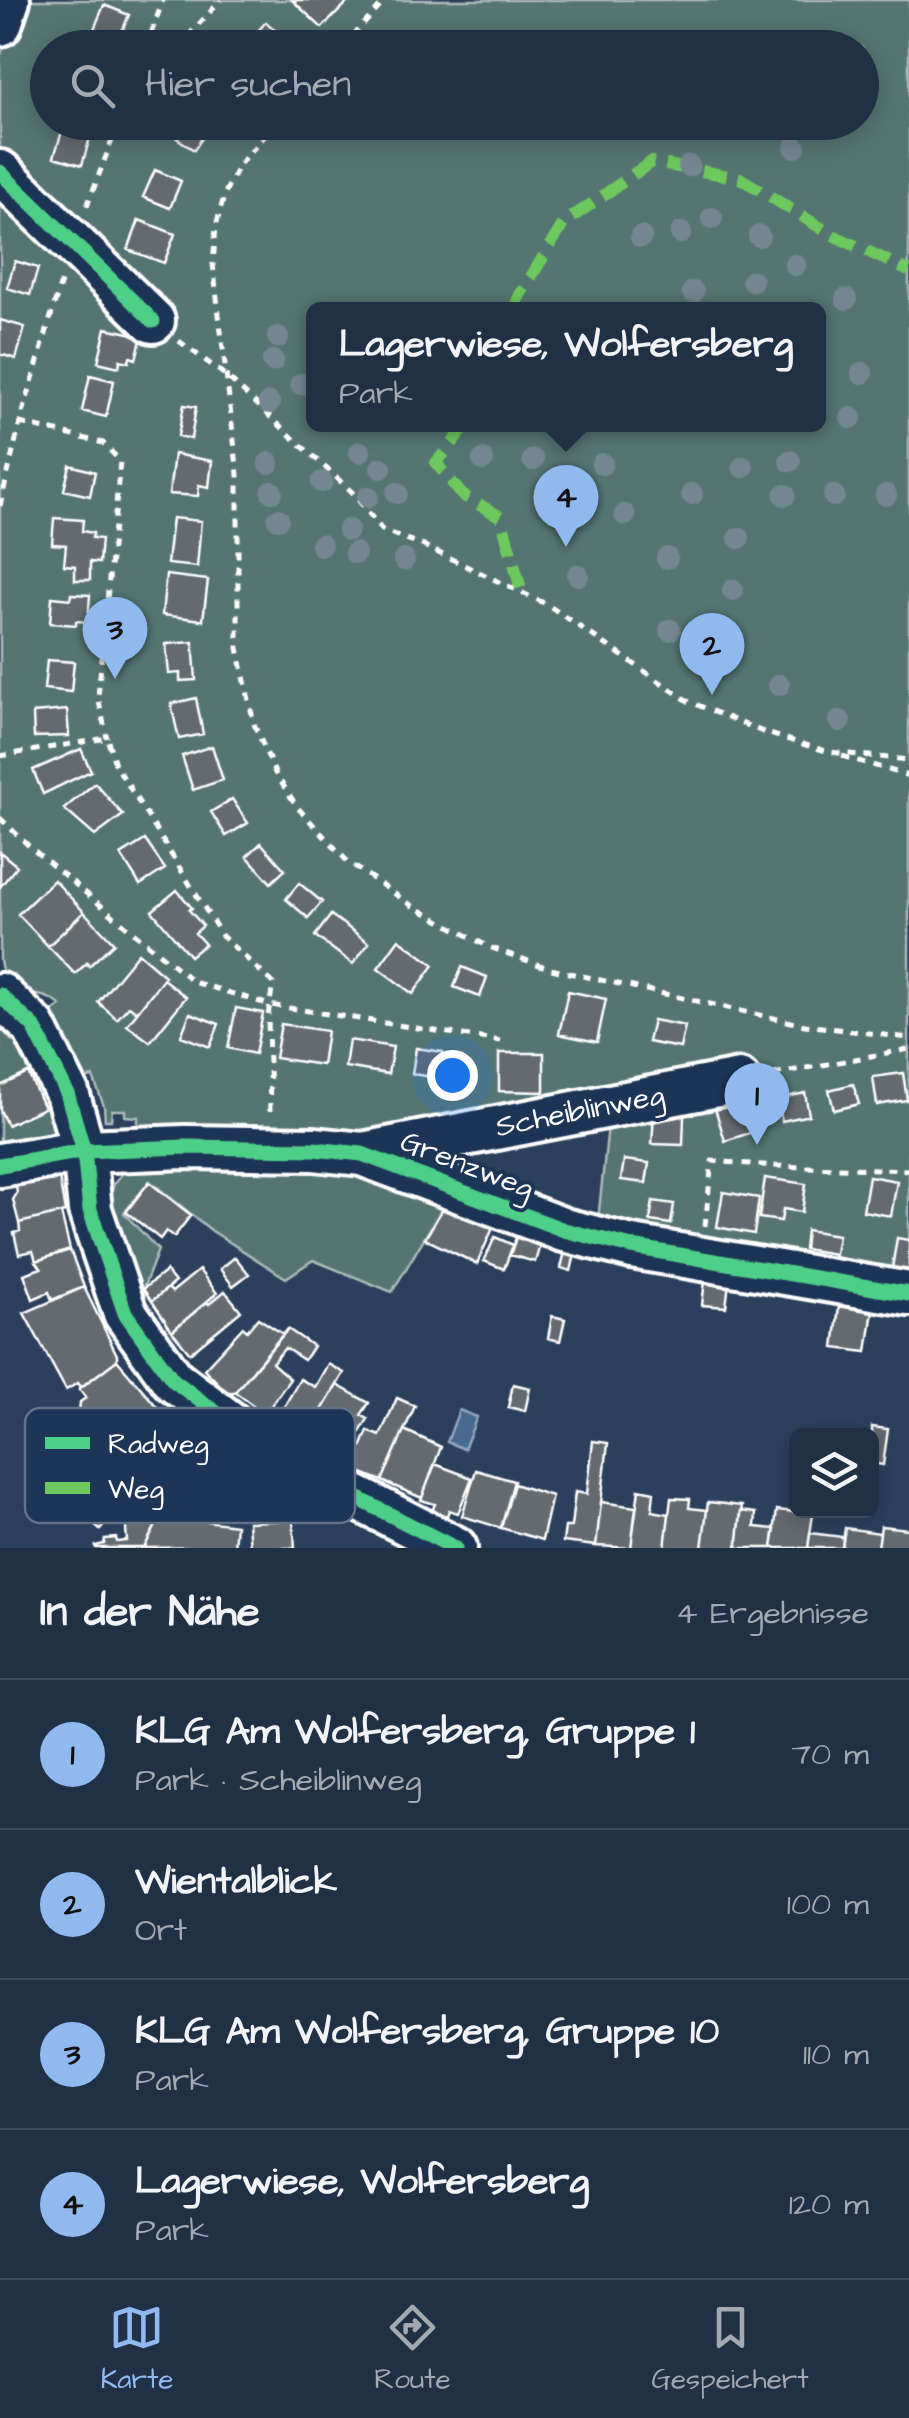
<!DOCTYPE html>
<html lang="de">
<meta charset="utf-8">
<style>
:root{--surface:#203045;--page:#2d3c50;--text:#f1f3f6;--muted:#a2a9b3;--line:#3d4b5e;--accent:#90b9f0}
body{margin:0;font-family:"Architects Daughter",sans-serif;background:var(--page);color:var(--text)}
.controls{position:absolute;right:30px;bottom:30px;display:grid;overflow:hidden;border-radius:15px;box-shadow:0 5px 25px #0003}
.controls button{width:90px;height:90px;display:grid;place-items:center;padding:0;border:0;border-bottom:2px solid var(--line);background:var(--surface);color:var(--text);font:50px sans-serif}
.you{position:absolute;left:452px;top:1075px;width:35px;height:35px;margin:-25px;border:8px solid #fff;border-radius:50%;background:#1a73e8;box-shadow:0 0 0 15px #1a73e833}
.badge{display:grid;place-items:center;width:65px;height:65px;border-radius:50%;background:var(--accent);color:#111;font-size:32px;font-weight:700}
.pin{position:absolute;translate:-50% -82px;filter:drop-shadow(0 2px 5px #0008)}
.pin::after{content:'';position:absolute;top:52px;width:35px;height:30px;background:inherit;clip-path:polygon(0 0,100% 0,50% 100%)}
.popup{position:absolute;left:306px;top:302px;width:520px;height:130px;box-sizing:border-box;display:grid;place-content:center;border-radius:15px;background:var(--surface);filter:drop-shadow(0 2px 8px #0005);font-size:32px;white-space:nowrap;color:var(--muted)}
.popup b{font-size:38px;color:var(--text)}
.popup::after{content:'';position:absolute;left:50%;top:100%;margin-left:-20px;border:20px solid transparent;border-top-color:var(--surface)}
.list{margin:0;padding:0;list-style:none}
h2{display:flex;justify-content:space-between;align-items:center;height:130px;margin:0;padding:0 40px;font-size:42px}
h2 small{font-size:32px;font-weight:400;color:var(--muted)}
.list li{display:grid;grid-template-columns:65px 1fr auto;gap:30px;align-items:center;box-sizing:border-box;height:150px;padding:0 40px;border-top:2px solid var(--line)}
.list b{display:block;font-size:38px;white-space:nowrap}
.list p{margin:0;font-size:32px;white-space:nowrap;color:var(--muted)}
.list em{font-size:32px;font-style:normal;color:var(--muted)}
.icon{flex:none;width:55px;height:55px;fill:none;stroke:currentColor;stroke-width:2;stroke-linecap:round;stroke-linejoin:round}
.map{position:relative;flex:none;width:909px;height:1548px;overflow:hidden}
.search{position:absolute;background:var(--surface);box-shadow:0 5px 25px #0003;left:30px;right:30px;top:30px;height:110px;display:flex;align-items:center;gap:25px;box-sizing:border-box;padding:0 35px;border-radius:55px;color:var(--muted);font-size:38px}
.sheet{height:730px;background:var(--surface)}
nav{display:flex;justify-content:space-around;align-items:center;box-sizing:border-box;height:140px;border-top:2px solid var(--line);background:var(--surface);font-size:28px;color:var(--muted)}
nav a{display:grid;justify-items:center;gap:5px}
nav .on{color:var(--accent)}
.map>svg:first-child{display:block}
</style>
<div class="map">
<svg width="909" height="1548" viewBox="0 0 909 1548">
<rect width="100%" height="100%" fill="#2b405c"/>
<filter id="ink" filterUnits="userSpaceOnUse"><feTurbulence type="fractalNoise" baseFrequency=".01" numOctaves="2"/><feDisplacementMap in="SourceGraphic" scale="20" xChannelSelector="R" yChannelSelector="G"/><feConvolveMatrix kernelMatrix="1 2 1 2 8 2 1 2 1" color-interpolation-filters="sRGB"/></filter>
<g filter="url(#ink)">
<path fill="#547473" stroke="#aabab9" stroke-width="2.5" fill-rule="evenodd" d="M22,0H909V1283L597,1230L609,1116L408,1136L138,1137V1117L125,1116V1110H112L111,1120H105L104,1106L93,1077L78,1080L44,1018L61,1006C34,981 9,1013 0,960V57ZM48,48H862V122H48ZM314,310H818V424H314Z
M0,1027L12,1041L22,1043L70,1142L0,1153Z
M330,1162L447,1200L392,1292L313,1260L286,1278L212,1231L150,1181L124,1213L158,1250L143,1289L131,1296L107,1204L114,1184L125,1170Z"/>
<path fill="#496a8f" stroke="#92a6bc" stroke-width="2.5" d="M459,1410L477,1417L464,1449L447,1442Z"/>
<path fill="#646b70" stroke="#fff" stroke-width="2.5" d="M292,0H349V1L322,28Z
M104,5L129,15L117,43L92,34Z
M266,22L294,47V48H257L249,41Z
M65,122L94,124L82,165L54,157Z
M179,122H213L194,150L171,134Z
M155,170L181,181L170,208L143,197Z
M139,220L175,234L164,263L128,250Z
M15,261L38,268L30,295L7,288Z
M0,320L25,327L16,359L0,354Z
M106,328L142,336L136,359L130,357L129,362L120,360L119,367L98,362Z
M90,375L114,381L106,417L82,411Z
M184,405L196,407L191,439L178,436Z
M174,454L212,461L209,487L199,485L198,496L169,494Z
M70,465L95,472L90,496L64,490Z
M54,518L83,520L82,531L93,533L92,538L101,539L99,563L90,562V580H75V566L64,565L66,545L52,544Z
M172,518L201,521L197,567L167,564Z
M166,575L208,580L203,620L162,615Z
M71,594L90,595L88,622L76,621V625L50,623L52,597L70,599Z
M193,642L196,680L180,681V673L169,674L166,644Z
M47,660L74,662L71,692L44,689Z
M196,698L203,734L179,739L171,704Z
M67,710L69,736L34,737L33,713Z
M212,746L223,780L193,790L182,756Z
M81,749L91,771L43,794L33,770Z
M95,783L123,815L95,836L64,809Z
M232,799L248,823L226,836L211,812Z
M145,840L165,869L140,885L121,855Z
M261,843L285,870L271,883L247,856Z
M0,852L17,866L0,887Z
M54,880L84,912L48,946L18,914Z
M299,883L322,902L308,918L286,899Z
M177,890L192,908L189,910L203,926L195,933L205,944L190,956L152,911Z
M84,912L114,943L89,966L87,963L75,974L48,946Z
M331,915L369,943L353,964L315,936Z
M399,939L434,965L413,994L378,968Z
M138,953L165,976L137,1012L129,1006L117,1019L98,1002Z
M462,967L487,977L480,997L454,987Z
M163,979L186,997L150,1042L127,1025Z
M568,991L606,999L597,1042L559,1034Z
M236,1008L263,1013L255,1054L228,1048Z
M190,1013L219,1024L210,1047L181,1036Z
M653,1020L685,1026L680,1048L648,1042Z
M281,1024L327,1031L322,1065L275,1058Z
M349,1040L393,1047L388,1074L345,1067Z
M416,1048L443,1052L439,1078L412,1074Z
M499,1053H544V1092L499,1091Z
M28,1073L44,1108L7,1125L0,1110V1086Z
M903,1073L907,1100L877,1105L873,1077Z
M853,1084L859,1104L834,1110L829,1090Z
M805,1093L809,1115L782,1121L777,1099Z
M743,1099L753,1132L725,1141L715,1108Z
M654,1114L684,1116L683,1145L652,1144Z
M56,1160L65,1212L19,1223L13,1200L17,1193L13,1167Z
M624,1160L649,1163L646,1183L621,1180Z
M869,1176L897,1181L891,1216L863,1211Z
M765,1178L806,1184L802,1212L783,1209L781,1221L759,1218Z
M149,1182L191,1215L174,1237L166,1231L160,1239L126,1212Z
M723,1192L759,1198L754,1234L717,1227Z
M653,1201L674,1204L671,1224L650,1221Z
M444,1206L493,1228L477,1264L425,1239Z
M61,1213L70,1250L36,1261L33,1251L19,1254L14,1233L20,1231L19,1223Z
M520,1226L543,1235L535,1262L510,1255Z
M806,1230L838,1235L835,1254L804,1249Z
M495,1237L513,1245L504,1269L484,1261Z
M897,1238L909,1240V1277L891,1274Z
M566,1247L576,1250L571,1271L561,1268Z
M70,1250L84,1287L52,1300L49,1292L33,1299L24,1274L41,1268L36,1261Z
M235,1257L249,1274L233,1286L220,1269Z
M199,1270L217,1293L172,1331L152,1301L168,1288L172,1292Z
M166,1271L175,1282L152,1301L143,1289Z
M705,1280L729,1283L726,1307L702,1305Z
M84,1287L117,1355V1360L81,1387L78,1383L66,1390L24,1313Z
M225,1291L241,1311L190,1353L172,1331L207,1302L209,1304Z
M839,1306L873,1310L867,1352L834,1348Z
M552,1316L565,1319L560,1341L548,1338Z
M258,1318L283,1334L235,1392H225L219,1388V1384L204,1369L243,1327L247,1331Z
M288,1329L313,1346L304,1360L285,1348L272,1363L290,1379L265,1414L235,1392Z
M117,1360L158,1408L140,1425L144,1429L128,1447L103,1419L98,1424H89L79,1412L80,1402L86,1398L79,1389Z
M328,1364L344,1373L306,1437L276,1421L300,1379L315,1387Z
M513,1384L530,1388L525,1411L508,1407Z
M337,1385L369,1403L361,1415L368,1419L354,1442L348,1438L337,1455L306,1437Z
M397,1398L415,1406L382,1481L352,1469L368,1431L380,1436Z
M176,1401L191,1411L181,1425L202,1440L176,1489L145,1466L171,1433L159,1423Z
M872,1427L888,1429L883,1465L872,1463Z
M404,1430L441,1447L422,1498L382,1481Z
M593,1441L608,1443L596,1546L563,1542L565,1527H571L575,1492L587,1494Z
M435,1464L472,1478L458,1513L449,1510L447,1516L432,1511L435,1504L421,1500Z
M476,1470L514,1481L501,1528L462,1516Z
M514,1484L552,1496L542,1540L501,1528Z
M639,1489L654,1492L652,1511L669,1514L665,1548H631Z
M198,1490L200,1509H203L205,1521L236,1525L234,1547L144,1548L165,1509L176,1508L180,1512L179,1492Z
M109,1494L122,1504L100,1530L88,1520Z
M671,1498L690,1499L689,1508L707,1510L702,1548H665Z
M601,1502L636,1507L631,1548L596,1546Z
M708,1502L742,1506L737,1548H702Z
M777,1510L813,1514L808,1548H772Z
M741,1511L756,1513L755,1527L775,1529L772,1548H737Z
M135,1515L155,1527L144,1548H96L95,1546L104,1544L105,1539L116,1538L117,1542L127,1541L126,1529Z
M293,1520L295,1548H250L248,1522Z
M881,1526L909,1529V1548H878Z
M845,1528L880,1533L878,1548H842Z
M810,1533L843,1537L842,1548H808Z"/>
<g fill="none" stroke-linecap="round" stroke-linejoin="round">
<defs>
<path id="minor" d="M0,24L8,0
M0,172L153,321
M0,995L34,1027L67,1093L84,1151L90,1210L125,1313L173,1380L269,1453L455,1548
M362,1154L739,1081
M0,1165L84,1151L185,1147L314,1149L362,1154L564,1230L632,1247L909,1294"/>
</defs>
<use href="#minor" stroke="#fff" stroke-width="50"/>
<path stroke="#fff" stroke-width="5" stroke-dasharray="8 8" stroke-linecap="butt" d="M146,48L163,0
M177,48L221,0
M342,48L386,0
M277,122L239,165L225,193L216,226L213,264L238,475V648L254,724L275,773L298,808L348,862L411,905L489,947L551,969L805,1025L909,1038
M87,206L119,122
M179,341L225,375L352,492L382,530L422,545L548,605L688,701L763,732L829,752L909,760
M20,423L103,443L120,461L98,697L107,738
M0,506L20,423L61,282
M0,756L107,738L115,764L222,936L273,983L268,1016L270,1112
M842,756L909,776
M0,818L30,847L194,982L270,1005L500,1041
M774,1074L909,1049
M705,1226L712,1161L775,1166L909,1170"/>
<use href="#minor" stroke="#1d3557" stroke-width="42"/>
<path stroke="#6dc95d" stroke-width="12" stroke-dasharray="25 12" stroke-linecap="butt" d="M513,310L520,295L564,223L651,162L740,178L831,234L909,271
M468,424L436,463L462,495L501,517L522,593"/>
<defs>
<path id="cycleway" d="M0,172L153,321
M0,995L34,1027L67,1093L84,1151L90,1210L125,1313L173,1380L269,1453L455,1548
M0,1165L84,1151L185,1147L314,1149L362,1154L564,1230L632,1247L909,1294"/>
</defs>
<use href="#cycleway" stroke="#1d3557" stroke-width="21"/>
<use href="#cycleway" stroke="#4dcf88" stroke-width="15"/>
</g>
<g fill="#758693">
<circle cx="795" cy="147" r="11"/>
<circle cx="689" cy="166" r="11"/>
<circle cx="712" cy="218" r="11"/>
<circle cx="681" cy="233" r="11"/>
<circle cx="759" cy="236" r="11"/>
<circle cx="641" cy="237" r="11"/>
<circle cx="795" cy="265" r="11"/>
<circle cx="752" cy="281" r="11"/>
<circle cx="693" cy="292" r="11"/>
<circle cx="846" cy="299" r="11"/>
<circle cx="278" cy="337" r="11"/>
<circle cx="273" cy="361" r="11"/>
<circle cx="862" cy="373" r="11"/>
<circle cx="301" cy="384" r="11"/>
<circle cx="269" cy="403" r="11"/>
<circle cx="851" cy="418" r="11"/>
<circle cx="360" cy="452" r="11"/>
<circle cx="483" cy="460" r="11"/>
<circle cx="533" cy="460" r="11"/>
<circle cx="790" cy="461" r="11"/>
<circle cx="269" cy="463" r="11"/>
<circle cx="602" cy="464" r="11"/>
<circle cx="743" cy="467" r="11"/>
<circle cx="381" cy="468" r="11"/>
<circle cx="322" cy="482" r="11"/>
<circle cx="272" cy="492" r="11"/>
<circle cx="397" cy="493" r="11"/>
<circle cx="692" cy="494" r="11"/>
<circle cx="785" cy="495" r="11"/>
<circle cx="886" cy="495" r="11"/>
<circle cx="834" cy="496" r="11"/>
<circle cx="368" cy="497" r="11"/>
<circle cx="568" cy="509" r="11"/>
<circle cx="625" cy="515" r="11"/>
<circle cx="278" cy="519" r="11"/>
<circle cx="348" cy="530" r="11"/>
<circle cx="739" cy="538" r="11"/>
<circle cx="321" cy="545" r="11"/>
<circle cx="355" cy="553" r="11"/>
<circle cx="667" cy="558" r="11"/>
<circle cx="404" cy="560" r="11"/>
<circle cx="578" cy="575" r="11"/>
<circle cx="733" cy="590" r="11"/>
<circle cx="670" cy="630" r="11"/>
<circle cx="720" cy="656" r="11"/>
<circle cx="779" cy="685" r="11"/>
<circle cx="840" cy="721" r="11"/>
</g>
</g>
<g text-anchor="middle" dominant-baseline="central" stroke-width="8" stroke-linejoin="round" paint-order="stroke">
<g font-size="30" fill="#fff" stroke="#1d3557">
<text transform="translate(580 1111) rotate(-11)">Scheiblinweg</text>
<text transform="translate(467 1165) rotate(21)">Grenzweg</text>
</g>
</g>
<rect x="25" y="1408" width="330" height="115" rx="15" fill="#1d3557" stroke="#617289" stroke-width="2.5"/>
<rect x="45" y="1437" width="45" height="12" fill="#4dcf88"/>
<rect x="45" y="1482" width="45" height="12" fill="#6dc95d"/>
<g font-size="28" fill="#fff">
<text x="108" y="1453">Radweg</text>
<text x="108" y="1498">Weg</text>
</g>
</svg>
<div class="controls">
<button><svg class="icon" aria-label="layers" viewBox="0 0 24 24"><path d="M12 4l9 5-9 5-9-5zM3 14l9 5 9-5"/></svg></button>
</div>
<div class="you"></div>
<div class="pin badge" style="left:757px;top:1145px">1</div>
<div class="pin badge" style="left:712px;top:695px">2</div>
<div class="pin badge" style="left:115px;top:679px">3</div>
<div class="pin badge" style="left:566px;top:547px">4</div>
<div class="popup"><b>Lagerwiese, Wolfersberg</b>Park</div>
<div class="search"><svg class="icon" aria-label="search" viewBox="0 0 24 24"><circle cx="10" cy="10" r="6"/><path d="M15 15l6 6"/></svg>Hier suchen</div>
</div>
<section class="sheet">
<h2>In der Nähe<small>4 Ergebnisse</small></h2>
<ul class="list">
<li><span class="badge">1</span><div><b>KLG Am Wolfersberg, Gruppe 1</b><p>Park · Scheiblinweg</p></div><em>70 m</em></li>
<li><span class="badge">2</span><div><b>Wientalblick</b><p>Ort</p></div><em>100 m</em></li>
<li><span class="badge">3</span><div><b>KLG Am Wolfersberg, Gruppe 10</b><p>Park</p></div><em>110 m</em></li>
<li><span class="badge">4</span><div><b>Lagerwiese, Wolfersberg</b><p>Park</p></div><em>120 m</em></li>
</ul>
</section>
<nav>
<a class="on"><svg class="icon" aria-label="map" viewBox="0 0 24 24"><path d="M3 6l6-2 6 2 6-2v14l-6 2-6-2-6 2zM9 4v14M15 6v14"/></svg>Karte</a>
<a><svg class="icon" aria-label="directions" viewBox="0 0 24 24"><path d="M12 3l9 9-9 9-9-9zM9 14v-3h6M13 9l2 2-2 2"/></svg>Route</a>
<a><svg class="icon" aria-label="saved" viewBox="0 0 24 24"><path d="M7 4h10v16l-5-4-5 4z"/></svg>Gespeichert</a>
</nav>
